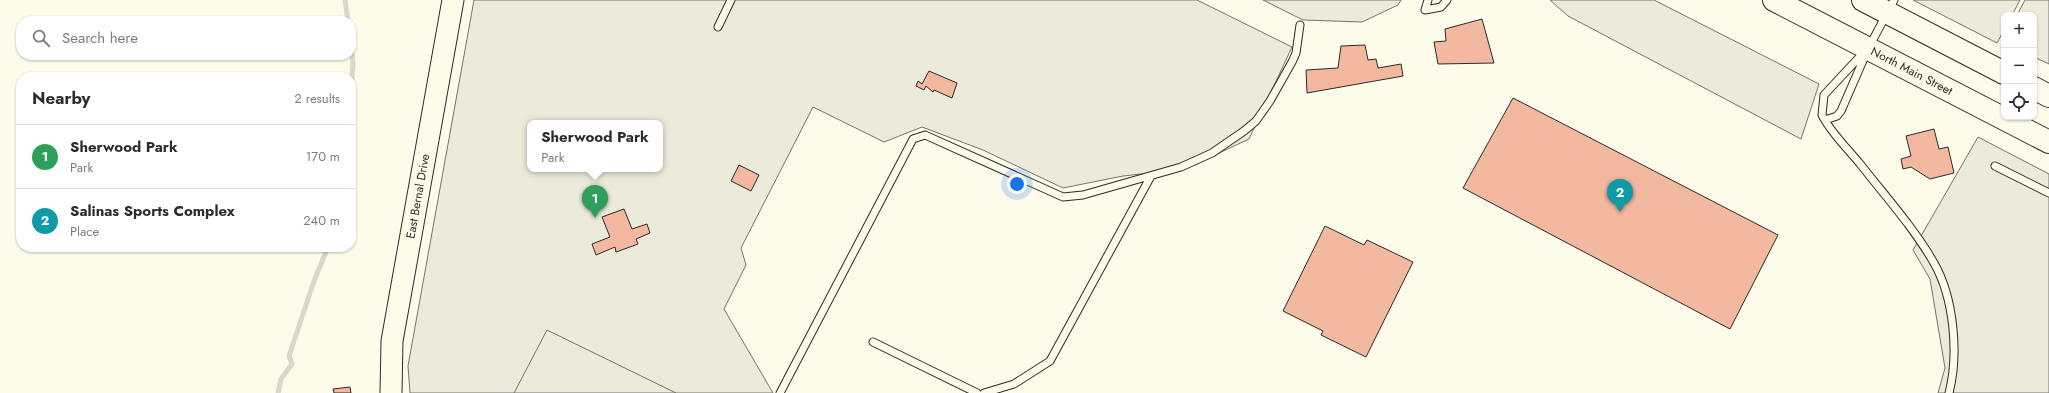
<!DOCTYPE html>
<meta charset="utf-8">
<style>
:root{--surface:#fff;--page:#f7f7f7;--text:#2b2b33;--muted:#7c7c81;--line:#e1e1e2;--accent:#111827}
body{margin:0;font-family:Jost,sans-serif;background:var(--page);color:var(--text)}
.controls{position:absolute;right:12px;top:12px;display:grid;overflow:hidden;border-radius:8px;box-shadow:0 1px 3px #0004}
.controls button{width:36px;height:36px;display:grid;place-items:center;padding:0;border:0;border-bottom:1px solid var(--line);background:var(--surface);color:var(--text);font:20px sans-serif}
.you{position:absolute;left:1017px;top:184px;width:14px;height:14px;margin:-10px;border:3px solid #fff;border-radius:50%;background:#1a73e8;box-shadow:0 0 0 6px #1a73e833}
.badge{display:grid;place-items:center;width:26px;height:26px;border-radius:50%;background:var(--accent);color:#fff;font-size:13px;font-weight:700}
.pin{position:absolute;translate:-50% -33px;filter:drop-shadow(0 1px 2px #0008)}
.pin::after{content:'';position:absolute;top:21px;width:14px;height:12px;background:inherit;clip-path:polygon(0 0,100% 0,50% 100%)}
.popup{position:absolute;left:527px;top:120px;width:136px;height:52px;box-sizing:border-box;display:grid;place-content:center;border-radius:8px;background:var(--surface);filter:drop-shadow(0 1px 3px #0005);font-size:13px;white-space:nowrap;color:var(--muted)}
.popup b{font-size:15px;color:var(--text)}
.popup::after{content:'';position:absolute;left:50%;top:100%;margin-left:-8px;border:8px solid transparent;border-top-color:var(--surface)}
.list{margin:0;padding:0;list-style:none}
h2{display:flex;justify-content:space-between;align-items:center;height:52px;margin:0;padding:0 16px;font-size:17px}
h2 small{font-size:13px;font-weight:400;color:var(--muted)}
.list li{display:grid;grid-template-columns:26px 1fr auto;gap:12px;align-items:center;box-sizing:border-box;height:64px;padding:0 16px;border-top:1px solid var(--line)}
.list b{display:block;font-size:15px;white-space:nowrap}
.list p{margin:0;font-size:13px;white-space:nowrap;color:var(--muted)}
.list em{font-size:13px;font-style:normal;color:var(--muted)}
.icon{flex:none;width:22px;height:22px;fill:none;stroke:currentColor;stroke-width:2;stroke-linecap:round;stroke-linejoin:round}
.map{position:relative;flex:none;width:2049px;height:393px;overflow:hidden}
.search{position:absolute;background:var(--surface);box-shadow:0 1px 3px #0004;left:16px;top:16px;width:340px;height:44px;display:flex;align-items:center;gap:10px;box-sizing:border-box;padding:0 14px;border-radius:16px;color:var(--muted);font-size:15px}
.panel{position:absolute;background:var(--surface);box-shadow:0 1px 3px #0004;left:16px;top:72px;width:340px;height:180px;border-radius:16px}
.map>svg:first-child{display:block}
</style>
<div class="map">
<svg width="2049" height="393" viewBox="0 0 2049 393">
<rect width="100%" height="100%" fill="#fdfbea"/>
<path fill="#ecebdb" stroke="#74746e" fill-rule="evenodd" d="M474,0H1197L1292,47L1249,139L1185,169L1123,176L1063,188L983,150L922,127L884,142L813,107L741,248L746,265L724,309L773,393H410L408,366ZM530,123H660V169H530Z"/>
<path fill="#eceadb" stroke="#74746e" d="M1263,0H1401L1398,5L1362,22L1303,20Z
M1550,0H1654L1819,84L1801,139L1568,16Z
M1913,0H2020L2012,15H2004V30L1997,43Z
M2025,0H2049V64L2034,57V15H2017Z
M1978,137L2049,174V393H1938L1945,368L1930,279L1913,250Z
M547,330L676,393H514Z"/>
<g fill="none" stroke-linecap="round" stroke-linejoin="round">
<path stroke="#d8d7c9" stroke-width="5" d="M345,0L348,21
M351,46L353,64L351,91
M278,393L281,379L292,364L289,356L314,281L328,247"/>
</g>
<path fill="#f2b8a0" stroke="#2b2b2b" d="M1482,19L1494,63L1438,64L1434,42L1446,41L1445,29Z
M1365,45L1368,60L1376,59L1378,68L1401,64L1403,76L1307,93L1306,70L1338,68L1341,46Z
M929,71L957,83L952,98L934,90L933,92L926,86L924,90L916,86L918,81L922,84Z
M1513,98L1778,235L1730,329L1463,188Z
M1934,129L1939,149L1948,147L1954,173L1930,179L1911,167L1903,169L1901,159L1911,156L1906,136Z
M739,165L759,175L751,191L731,181Z
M624,209L632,229L647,224L650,233L636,239L638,244L616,252L615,247L596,255L592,244L610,237L602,217Z
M1325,226L1364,245L1367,240L1413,262L1366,357L1321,335L1323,331L1283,311Z
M350,387L351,393H334L333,389Z"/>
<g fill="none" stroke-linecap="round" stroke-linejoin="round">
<defs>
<path id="lane" d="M1428,0L1425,10L1441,7L1447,0
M718,27L731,0
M1866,50L1824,95L1822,115C1831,133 1848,149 1861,165C1886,197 1914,228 1934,263C1954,298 1959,354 1949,393
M1825,120L1837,116L1841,111L1868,49L1894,0
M1995,166L2049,193
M873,342L977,393
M780,393L913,139L925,135L1063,197L1083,195L1181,167L1212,153L1244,131L1256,121L1270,101L1292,62L1296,53L1300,25
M984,393L1014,384L1050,361L1151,176"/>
<g id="secondary">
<path id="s1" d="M391,393L392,341L453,0"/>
</g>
<g id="primary">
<path id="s2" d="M1774,0L2049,142"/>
<path d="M1863,0L2004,73"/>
<path d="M2034,88L2049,96"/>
</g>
</defs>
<use href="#lane" stroke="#2b2b2b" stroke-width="9"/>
<use href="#secondary" stroke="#2b2b2b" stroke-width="23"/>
<use href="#primary" stroke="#2b2b2b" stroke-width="24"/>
<use href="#lane" stroke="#fdfbea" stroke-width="7"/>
<use href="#secondary" stroke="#fdfbea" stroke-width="21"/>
<use href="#primary" stroke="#fdfbea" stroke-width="22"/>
</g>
<g text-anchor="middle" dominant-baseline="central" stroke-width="3" stroke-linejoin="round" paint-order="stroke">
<g font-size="12" fill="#2b2b2b" stroke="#fdfbea">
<text stroke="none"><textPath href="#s2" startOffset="155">North Main Street</textPath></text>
<text stroke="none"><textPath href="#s1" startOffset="199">East Bernal Drive</textPath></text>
</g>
</g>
</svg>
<div class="controls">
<button>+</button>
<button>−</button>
<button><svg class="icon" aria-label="locate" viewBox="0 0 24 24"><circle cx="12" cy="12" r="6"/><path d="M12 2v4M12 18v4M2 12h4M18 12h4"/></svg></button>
</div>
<div class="you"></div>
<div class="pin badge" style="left:595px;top:218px;background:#2e9e5b">1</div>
<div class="popup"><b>Sherwood Park</b>Park</div>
<div class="pin badge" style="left:1620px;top:212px;background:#0f9aa8">2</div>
<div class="search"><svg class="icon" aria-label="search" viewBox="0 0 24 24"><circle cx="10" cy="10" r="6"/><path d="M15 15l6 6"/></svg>Search here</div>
<section class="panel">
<h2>Nearby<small>2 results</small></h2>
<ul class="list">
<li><span class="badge" style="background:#2e9e5b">1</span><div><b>Sherwood Park</b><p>Park</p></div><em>170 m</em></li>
<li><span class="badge" style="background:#0f9aa8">2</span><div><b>Salinas Sports Complex</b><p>Place</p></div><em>240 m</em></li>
</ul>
</section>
</div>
